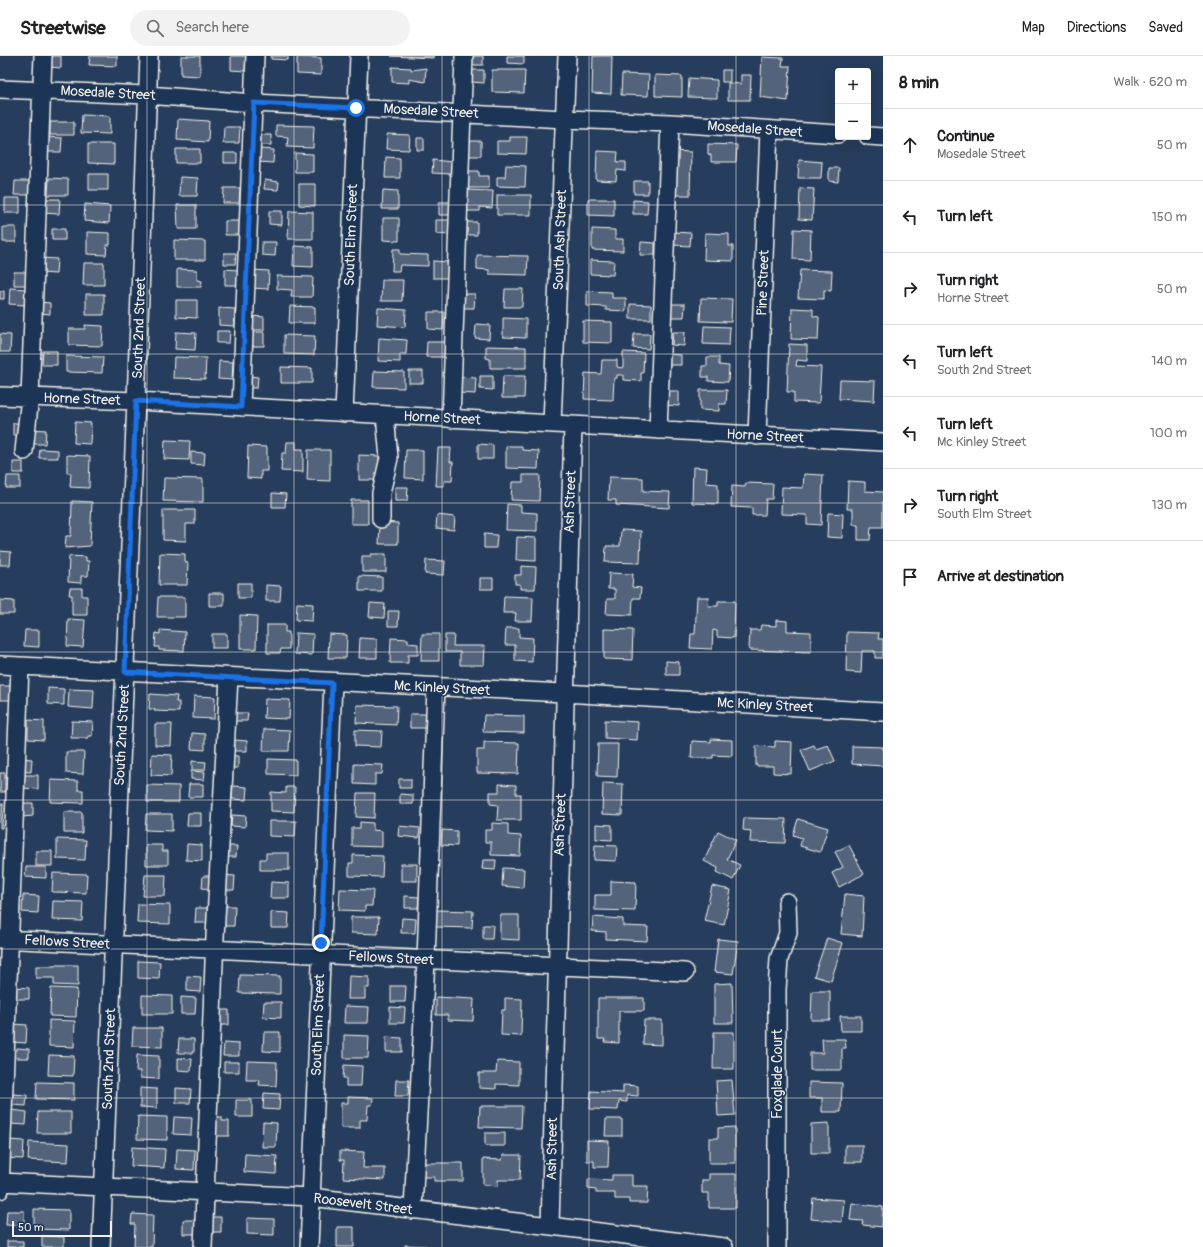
<!DOCTYPE html>
<meta charset="utf-8">
<style>
:root{--surface:#fff;--page:#f2f2f2;--text:#202124;--muted:#757577;--line:#e0e0e0}
body{margin:0;font-family:Pangolin,sans-serif;background:var(--page);color:var(--text)}
.controls{position:absolute;right:12px;top:12px;display:grid;overflow:hidden;border-radius:4px;box-shadow:0 4px 16px #0002}
.controls button{width:36px;height:36px;display:grid;place-items:center;padding:0;border:0;border-bottom:1px solid var(--line);background:var(--surface);color:var(--text);font:20px sans-serif}
.scale{position:absolute;left:12px;bottom:10px;width:100px;box-sizing:border-box;padding-left:4px;border:2px solid #f4f1e8;border-top:0;font-size:11px;line-height:14px;white-space:nowrap;color:#f4f1e8;-webkit-text-stroke:3px #1d3557;paint-order:stroke}
.stop{position:absolute;width:12px;height:12px;margin:-9px;border:3px solid #1a73e8;border-radius:50%;background:#fff}
.stop.end{background:#1a73e8;border-color:#fff;box-shadow:0 1px 4px #0008}
.list{margin:0;padding:0;list-style:none}
h2{display:flex;justify-content:space-between;align-items:center;height:52px;margin:0;padding:0 16px;font-size:17px}
h2 small{font-size:13px;font-weight:400;color:var(--muted)}
.list li{display:grid;grid-template-columns:26px 1fr auto;gap:12px;align-items:center;box-sizing:border-box;height:72px;padding:0 16px;border-top:1px solid var(--line)}
.list b{display:block;font-size:15px;white-space:nowrap}
.list p{margin:0;font-size:13px;white-space:nowrap;color:var(--muted)}
.list em{font-size:13px;font-style:normal;color:var(--muted)}
.icon{flex:none;width:22px;height:22px;fill:none;stroke:currentColor;stroke-width:2;stroke-linecap:round;stroke-linejoin:round}
.map{position:relative;flex:none;width:883px;height:1191px;overflow:hidden}
header{display:flex;align-items:center;gap:24px;box-sizing:border-box;height:56px;padding:0 20px;background:var(--surface);border-bottom:1px solid var(--line)}
header strong{font-size:19px}
nav{display:flex;gap:22px;margin-inline-start:auto;font-size:14px}
.search{width:280px;height:36px;background:var(--page);display:flex;align-items:center;gap:10px;box-sizing:border-box;padding:0 14px;border-radius:22px;color:var(--muted);font-size:15px}
main{display:flex}
aside{flex:1;background:var(--surface)}
.map>svg:first-child{display:block}
</style>
<header>
<strong>Streetwise</strong>
<div class="search"><svg class="icon" aria-label="search" viewBox="0 0 24 24"><circle cx="10" cy="10" r="6"/><path d="M15 15l6 6"/></svg>Search here</div>
<nav><a>Map</a><a>Directions</a><a>Saved</a></nav>
</header>
<main>
<div class="map">
<svg width="883" height="1191" viewBox="0 0 883 1191">
<rect width="100%" height="100%" fill="#263d5d"/>
<filter id="ink" filterUnits="userSpaceOnUse"><feTurbulence type="fractalNoise" baseFrequency=".025" numOctaves="2"/><feDisplacementMap in="SourceGraphic" scale="8" xChannelSelector="R" yChannelSelector="G"/><feConvolveMatrix kernelMatrix="1 2 1 2 8 2 1 2 1" color-interpolation-filters="sRGB"/></filter>
<g filter="url(#ink)">
<path fill="#52647b" stroke="#f4f1e8" d="M49,0H61V12L49,11Z
M90,0H117V10L89,9Z
M181,0H200V20L181,19Z
M231,0H246L245,15L231,14Z
M271,0H288V4L271,3Z
M391,0H434V2Z
M470,0H483V9H470Z
M507,0H524V8L507,7Z
M593,0H612L611,38L592,37Z
M297,1L321,2V19L297,18Z
M762,1L783,2L782,10H790L788,45L760,41Z
M392,11L411,12V14L426,12L425,26L409,23V27L392,26Z
M471,14H484V27L471,26Z
M492,14H525L524,37L492,36Z
M722,14H730V26H722Z
M622,18L649,19L648,40L621,39Z
M655,19L682,20V41L655,40Z
M741,19H751L750,44H728V27L741,28Z
M689,22L717,24V42L688,41Z
M82,59L110,60V78L81,77Z
M178,63L209,65L208,86L177,84Z
M50,66H74V79H50Z
M276,69L314,70L313,92L287,91L288,81L276,80Z
M224,71H240L239,87H223Z
M387,78L410,79L409,94L386,93Z
M259,79H271V89H258Z
M46,81L62,82L61,96H46Z
M510,81H527L526,98L497,97V85H510Z
M417,82H424V94H417Z
M468,85H481V100H468Z
M88,88H114V108L88,107Z
M708,88L737,89L736,106H711V99L708,98Z
M176,93H200V107H176Z
M260,93L274,94L273,107L259,106Z
M597,95L618,96L617,106H626V115L617,114L616,125L596,124Z
M672,95L691,96L690,139H670Z
M224,97H237V107H224Z
M295,97L313,98V116H295Z
M386,101L400,102V122H385Z
M433,104L452,106L451,118L432,117Z
M799,104L822,106L821,122H798Z
M506,109L526,110L525,131L497,130V121H505Z
M829,112H839L838,126L829,125Z
M464,115H479V120H489V132H464Z
M89,118H108V134H89Z
M180,121L198,122L197,140H179Z
M49,122L68,123V139H48Z
M265,124L279,126L278,134L264,133Z
M15,125H32L31,139H14Z
M634,125H648V138H634Z
M299,128H315V150L299,149Z
M224,132H240L239,147H223Z
M800,132L814,133L812,164L799,163Z
M383,134L398,135V153H382Z
M466,134L493,135L492,152L480,151V155H465Z
M497,139H531V159H497Z
M5,142H20V157H5Z
M42,143H60L59,158L41,157Z
M588,143H614V160L588,159Z
M633,144L648,145L647,158H633Z
M439,146H452L451,159H439Z
M85,148L110,150L109,167L84,165Z
M177,149H196V173H178Z
M269,155H282V169L269,168Z
M289,155L313,156V183H288Z
M383,162H399V185L383,184Z
M436,164H451V179L436,178Z
M225,165H240L239,179H225Z
M464,166H477V179H464Z
M3,171H16V186H3Z
M52,173H65V184H52Z
M592,173L615,174V183H623V195L592,194Z
M794,173L811,174L810,204L793,203Z
M87,176L110,177V189H107L106,199L87,198Z
M673,176L691,177L690,190L673,189Z
M705,177L729,178V190H733V205L704,204Z
M174,184L205,185V204H174Z
M262,186H276L275,200L262,199Z
M641,186L655,187V199H640Z
M294,190L313,191V211L293,210Z
M393,193H400V198L428,199V210L400,209L399,215H392Z
M224,197H236L235,208H224Z
M477,199L528,200L527,219L489,218V214L477,213Z
M42,202L57,203L56,218L41,217Z
M590,204L614,205L613,219L590,218Z
M433,205L448,206V222H433Z
M84,207H104V229H83Z
M177,213L197,214V224L202,225L201,231H177Z
M225,213L238,214V229H225Z
M253,214L269,215L268,233L252,232Z
M800,214L832,215L831,235L824,234V243L798,242Z
M14,216H27L26,229H14Z
M277,220L313,221L312,241H291L292,234L277,233Z
M382,224H403L402,245H381Z
M10,232L25,233V249L9,248Z
M505,233H523L522,251H504Z
M0,235H4V243H0Z
M587,235L612,236V242H626V255L606,254V251L587,250Z
M86,238H104V259H86Z
M461,238H475L474,252H461Z
M701,242L732,243L731,266L700,265Z
M176,244H197V262L176,261Z
M39,246L50,247V258L38,257Z
M630,248L651,249V263H630Z
M670,248H685L684,261H670Z
M290,250L315,251V267H289Z
M219,252L235,253L234,270L219,269Z
M378,252L406,254L405,271L377,269Z
M792,252L813,253V260L819,261L818,284L791,283Z
M428,256H444L443,274L428,273Z
M251,260L264,261V274H250Z
M503,262L526,263V282L503,281Z
M583,265L612,266V287L583,286Z
M476,268L490,269L489,283L475,282Z
M85,269L103,270L102,290L69,289V273H85Z
M704,270L730,271L729,289L703,288Z
M217,275H230L229,287H217Z
M176,276L196,277L195,294L175,293Z
M250,276H264V290H249Z
M673,276H685L684,290L672,289Z
M0,278L11,279L10,296H0Z
M634,278H650L649,293L633,292Z
M284,279L315,280L314,299L284,298Z
M379,282L407,284L406,298H400V306L378,305Z
M427,286H445L444,301H426Z
M789,288L807,289V305L797,304L796,310L821,311L819,347L794,346V336H787Z
M486,290L526,291V312H490V303L486,302Z
M43,295H57V309H42Z
M623,296L644,297L643,317H641V325L623,324V319H617V322H614L613,344L584,343L585,317L601,318L602,304H617V311L623,312Z
M667,298L681,299V309H667Z
M66,300L103,301L102,317L66,316Z
M174,301L206,302L205,323L173,322Z
M707,301H719V309L729,310L728,326L708,325V321H702V310H707Z
M219,305L233,306L232,324L218,323Z
M281,311L312,312V327H281Z
M374,315L404,316V332L373,331Z
M409,315H423V327H409Z
M250,320L258,321L257,332H250Z
M480,320H493V334L480,333Z
M503,320H525L524,342H502Z
M460,321L476,322L475,338L460,337Z
M840,324L875,325L874,345L839,343Z
M700,334H727L726,348H719V355L700,354Z
M666,335H679V350L666,349Z
M75,366L91,367L90,388L74,387Z
M13,367H22L21,379H13Z
M33,373L46,374L45,388H32Z
M165,384L190,385L189,404L164,403Z
M287,386H296V393H303V416L281,415L282,397H286Z
M478,388L493,389V403H478Z
M248,390L267,391V415H261V423L247,422Z
M506,390H522V394L539,395L538,413L506,412Z
M438,392H451L450,406H453L452,425H444V430H436Z
M40,393L58,394V402H39Z
M308,394H330V425L307,424Z
M406,394H423V423L405,422Z
M191,396L205,397L204,409L191,408Z
M67,399L90,400L89,432L70,431L71,417H67Z
M359,399L379,400V424H359Z
M13,406H23V417H13Z
M693,411L707,412L706,427L718,428V448L692,447Z
M804,418L823,419L821,469L807,468V459L781,458L782,431L803,432Z
M523,419H540L539,445L511,444L512,426H523Z
M7,420H20V432H6Z
M609,421L643,422V435L670,436L669,452L616,449V444H608Z
M164,422L203,423V446L163,445Z
M848,425L865,426V435L883,436V471H871L870,484H858V469H853V453H847Z
M746,427L773,428L772,443H766L765,459H752V452L731,451L732,430L745,431Z
M395,431H408L407,445H395Z
M272,437L286,438L285,451H272Z
M351,444H368V468H351Z
M72,445L92,446L90,490L65,492L66,480H71Z
M507,448L521,449V456L537,457V475L506,474Z
M163,454H195V468H186V485L163,484Z
M828,457L843,458L842,482L827,481Z
M437,459L455,461L454,474L436,472Z
M380,466L398,467V488H379Z
M621,474L641,475L640,507L605,506L606,490H620Z
M484,478L497,479L496,492H484Z
M517,481L536,482V505L516,504Z
M0,495L11,496L10,509H0Z
M160,497L185,498V506L188,507L187,529H159Z
M371,498H386V516H362V500H371Z
M69,500L86,501V505H89L88,520H81V527L68,526Z
M426,504L445,505L444,519L425,518Z
M521,510L536,511L535,533H520V528H515V519H521Z
M609,517L633,518L632,531L641,532L640,542H633L632,559L606,558L607,543H615V533H608Z
M359,520L382,521V535H359Z
M480,522H493V533H480Z
M238,527H251V542H238Z
M266,529L281,530L280,545H266Z
M70,532H82V540H87V559H72V539H69Z
M209,537H224V550H209Z
M504,540L533,541L532,565H515L516,557H503Z
M158,541H185V561H157Z
M697,541H709L708,550H718V545H735L734,582L717,581V575L713,574L712,593L690,592L691,578H695Z
M0,544L14,545V558H0Z
M297,547L313,548L312,565L296,564Z
M370,547L385,548L384,562L369,561Z
M388,555H399L398,570H388Z
M240,559L257,560L256,593H240Z
M68,563L85,564L83,591L67,590Z
M776,564L787,565V575L811,576V596L749,594L750,574H760L761,569L776,570Z
M267,569H285V576H289V593H281L280,597H267Z
M506,572H519V581L533,582L532,606L515,605V589H505Z
M604,573L633,574L632,604L604,603Z
M25,574H39V591L24,590Z
M160,574L185,576L184,595L159,594V591H155L156,577L160,578Z
M847,576L879,577L878,583H883V602H875V595H862L861,617L846,616Z
M296,577L313,578L312,599L295,598Z
M212,578H227V592H212Z
M329,578L347,579L346,602H328Z
M422,578H439V605H421Z
M445,579H454L453,590H485L484,609H460V596H445Z
M360,582L377,583V602H359Z
M391,582L408,583V587L418,588V599H408V607H390Z
M666,605L679,606V619H666Z
M0,630H12V644H0Z
M48,632L64,633V649L48,648Z
M69,633L94,634L93,653L68,651Z
M150,638L177,640L176,646H179V656L154,655L155,653H149Z
M194,640L215,641L214,663L193,662Z
M265,643L290,644L289,663L264,662Z
M357,649L397,650L396,669L356,667Z
M233,657H248L247,665H233Z
M410,658H427L426,672H410Z
M484,659L524,660V677L483,676Z
M28,664L44,665V684L28,683Z
M605,664L638,666L637,684L605,682Z
M72,665L93,666L92,680H88V682H71Z
M155,668H172L171,690L155,689Z
M264,673L290,674L289,695H263Z
M355,674L382,675L381,691L355,690Z
M192,677L205,678V694L191,693Z
M711,683L732,684V700L713,699V702H691L692,685L711,686Z
M234,684L247,685V695H234Z
M775,685L792,686L791,718L773,717V710H756V690L775,691Z
M484,686L519,687L518,718L477,717V694H484Z
M598,688H618L617,721L597,720Z
M814,689L816,693L828,689L835,705L810,715L801,694Z
M852,690L883,691V710L852,708Z
M66,696H84L83,718L66,717Z
M152,698L172,699L171,720L151,719Z
M228,699L238,700V712H228Z
M20,702L32,703L31,716L19,715Z
M268,703L296,704V719L268,718Z
M192,705L206,706L205,714H192Z
M354,708L383,709L382,718H375V729L354,728Z
M191,715L205,716L204,724L191,723Z
M0,717H5V736H0Z
M21,719H38V733L21,732Z
M399,723H411V732H399Z
M51,724L78,725V734H83V747L50,746Z
M603,727L623,728L622,759L602,758Z
M189,728H203V741H188Z
M499,728L516,729V738H521V764H497L498,749L490,748V736H499Z
M147,729L179,730V746H147Z
M233,730L247,731L246,744L232,743Z
M286,731H295L294,756L271,755V736L286,737Z
M357,737H375L374,762L356,761Z
M400,738L413,739V748H400Z
M21,747H33V760L22,761Z
M0,748H3L2,772H0Z
M64,756H82V777H64Z
M188,757H201V770H187Z
M146,758H172V775L145,774Z
M232,759L246,760L245,771L231,770Z
M744,762L786,763L785,787L750,786L751,775L743,774Z
M798,763L828,772L820,796L800,790L802,782L793,779Z
M269,765H296L295,781L269,780Z
M360,766L373,767V774L382,775V791L352,790V772H360Z
M492,767L508,768V779L521,780L520,800L491,799V786H485V774H492Z
M596,768L612,769V784L596,783Z
M399,770L420,772L419,782L398,780Z
M442,774L457,775V790L441,789Z
M718,775L736,784L727,803L740,809L733,824L717,816L718,812L704,805Z
M57,783L86,784L85,804L57,803Z
M187,788L202,789V805L186,804Z
M146,789H162V795H168V809H146Z
M595,789L617,790L616,805L594,804Z
M849,789L864,818L839,831L832,817L843,811L835,796Z
M224,790H237L236,801H224Z
M36,795H52V810H36Z
M266,797H289V814H260V803H266Z
M353,799L383,800L382,821L349,820V807H353Z
M483,804H496L495,814L482,813Z
M401,808H417V825H401Z
M26,811H46V822L25,821Z
M503,812L524,813L523,832L502,830Z
M53,817L87,818L86,837L52,836Z
M145,819H166L165,840H143Z
M222,819L235,820L234,834H221Z
M203,820H210V833L202,832Z
M611,825L636,826L635,855L595,854V839H611Z
M271,826L289,827V842H270Z
M712,830L731,834L724,869L704,865Z
M340,833L373,834L372,850H365V855L339,854Z
M845,838L864,840L862,880L841,878Z
M23,839L39,840L38,857L22,856Z
M405,840L419,841L418,852H405Z
M53,845L83,846L82,865L52,864Z
M138,848L170,849V868L137,867Z
M221,850H235L234,870H221Z
M196,852H211L210,867H195Z
M436,854L473,855L472,872L435,871Z
M271,856L289,857L288,872H271Z
M500,859H519V884L500,883Z
M351,861H379L378,878L351,877Z
M593,861L623,863V870L648,871L647,885L606,883V876L592,875Z
M402,862L416,863L415,877H401Z
M483,869H493L492,883H483Z
M827,882L843,887L831,925L814,920Z
M718,883L738,885L733,918L714,916Z
M138,905L160,906L159,923L138,922Z
M55,909H78V930L54,929V922H36V910H55Z
M240,919L280,920V938L239,937Z
M187,920L201,921L200,936L187,935Z
M349,920L369,921V932H365V943H348Z
M732,927L733,967H714V928Z
M391,930H406L405,946H391Z
M15,931L29,932V943H14Z
M51,932L77,933L76,961L50,960Z
M812,935H830V964H811Z
M142,939L172,940V958H142Z
M181,941L196,942L195,958H181Z
M436,941L474,943L473,965L448,964V959H436Z
M505,942L522,943L521,980L501,979L502,954H505Z
M598,942H644V955H619V987L604,986L605,983H598Z
M264,946H281V962L263,961Z
M345,950L369,951L368,967H344Z
M390,951L405,952L404,967H390Z
M220,954H229V969H219Z
M840,960H861V975H841Z
M49,964L75,965L74,991L49,990Z
M644,964H662V989L643,988Z
M13,968L27,969L26,987L12,986Z
M133,972H162V991L132,990Z
M264,976H280V996L263,995Z
M714,976H734V1013H713Z
M344,979L369,980L368,1002H344Z
M386,981L402,982V996H386Z
M179,983H194V997H178Z
M822,983H845L846,992H842V1014H810V997H823Z
M224,987L239,988V1000H223Z
M17,992L29,993V1002H16Z
M49,999L74,1000L73,1020L48,1019Z
M137,999L159,1000V1023L140,1022V1015H136Z
M178,1002L192,1003L191,1015L178,1014Z
M247,1005L277,1006L276,1030L259,1029L260,1024H246Z
M497,1005L519,1006V1029L496,1028V1033L479,1032V1017H496Z
M224,1006H239V1016H224Z
M344,1009L362,1010L361,1030H346V1022H343Z
M396,1024H409L408,1040H395Z
M732,1024L735,1059L718,1060L716,1025Z
M37,1026L74,1027V1044L36,1043Z
M809,1026L842,1027L841,1056H822V1042H809Z
M623,1029L638,1030V1040L627,1039V1046L619,1045L618,1054L590,1053L591,1035L623,1037Z
M140,1032L157,1033V1052L140,1051Z
M176,1032L191,1033L190,1047H176Z
M264,1037L280,1038L279,1054L263,1053Z
M13,1038L27,1039L26,1050L12,1049Z
M348,1041L373,1042L372,1049H368L367,1064H360V1072H341V1047H348Z
M236,1044H252V1061H236Z
M480,1050H522L521,1072L479,1071Z
M12,1054L27,1056L26,1069L11,1068Z
M38,1056H71V1077H37Z
M138,1060L167,1061V1084L137,1083Z
M174,1061L192,1062L191,1079L173,1078Z
M211,1061H222V1065H229V1080H211Z
M606,1063H622V1080H605Z
M263,1066L277,1067L276,1091H262Z
M829,1067V1097H811V1068Z
M735,1071V1107H709V1082H718V1072Z
M485,1077H505V1090H485Z
M8,1084L24,1085L23,1103L7,1102Z
M587,1084L609,1085L608,1111H594V1105H587Z
M29,1086L69,1088L68,1106L28,1104Z
M845,1089H862V1106H845Z
M132,1091L165,1093L164,1112L131,1110Z
M177,1093L195,1094L194,1114L176,1113Z
M340,1095L364,1096L363,1112H385V1124L343,1122L344,1104H340Z
M245,1098L277,1100L276,1118L244,1116Z
M503,1099H521L520,1124H498V1130L483,1129V1103L502,1104Z
M421,1107H463V1125H434V1121H421Z
M709,1118H736V1152H709V1137H702V1124H709Z
M612,1119H632V1130H648L647,1147H629V1143H615V1137H596V1134L588,1133V1123L612,1124Z
M813,1142L844,1144L842,1166L811,1163Z
M852,1147L883,1151L882,1171L862,1169L863,1165L850,1164Z
M34,1153L69,1154V1174L34,1173Z
M7,1155H24V1170L6,1169Z
M132,1158L153,1159L152,1191H134L135,1168H131Z
M208,1161H221V1176H208Z
M247,1162L274,1163V1179L247,1178Z
M183,1164H197L196,1178H183Z
M337,1171H354V1191H337Z
M42,1180L64,1181V1191H42Z
M7,1185H23V1191H7Z
M405,1189L427,1190V1191H405Z"/>
<g fill="none" stroke-linecap="round" stroke-linejoin="round">
<defs>
<path id="minor" d="M0,33L147,39L254,47L565,63L670,67L838,78
M868,80L883,81
M0,340L136,345L883,386
M241,351L255,0
M344,357L359,0
M451,363L464,0
M552,368L567,0
M658,374L670,67
M757,380L769,74
M24,395L30,341L43,0
M381,463V437L389,402L385,359
M0,609L564,637L883,656
M0,883L685,916
M0,1126L311,1141L724,1191
M0,1134L20,610
M413,1154L426,904L436,631
M550,1169L573,370
M101,1191L136,345L149,0
M203,1191L215,881L229,621
M309,1191L333,627
M777,1191V934L779,903L788,877L787,846"/>
</defs>
<use href="#minor" stroke="#f4f1e8" stroke-width="20"/>
<use href="#minor" stroke="#1d3557" stroke-width="17"/>
</g>
</g>
<g fill="none" stroke-linecap="round" stroke-linejoin="round" filter="url(#ink)">
<path stroke="#1a73e8" stroke-width="5" d="M321,887L332,627L125,616L136,345L241,351L254,47L356,52"/>
</g>
<path fill="none" stroke="#f4f1e8" stroke-width="1" stroke-opacity="0.55" d="M147,0V1191M294,0V1191M442,0V1191M589,0V1191M736,0V1191M0,149H883M0,298H883M0,447H883M0,596H883M0,744H883M0,893H883M0,1042H883"/>
<g text-anchor="middle" dominant-baseline="central" stroke-width="3" stroke-linejoin="round" paint-order="stroke">
<g font-size="14" fill="#f4f1e8" stroke="#1d3557">
<text transform="translate(108 37) rotate(3)">Mosedale Street</text>
<text transform="translate(431 55) rotate(3)">Mosedale Street</text>
<text transform="translate(755 73) rotate(4)">Mosedale Street</text>
<text transform="translate(351 179) rotate(-88)">South Elm Street</text>
<text transform="translate(560 184) rotate(-88)">South Ash Street</text>
<text transform="translate(763 227) rotate(-88)">Pine Street</text>
<text transform="translate(139 272) rotate(-88)">South 2nd Street</text>
<text transform="translate(82 343) rotate(2)">Horne Street</text>
<text transform="translate(442 362) rotate(3)">Horne Street</text>
<text transform="translate(765 380) rotate(3)">Horne Street</text>
<text transform="translate(570 446) rotate(-88)">Ash Street</text>
<text transform="translate(442 632) rotate(3)">Mc Kinley Street</text>
<text transform="translate(765 649) rotate(3)">Mc Kinley Street</text>
<text transform="translate(122 679) rotate(-87)">South 2nd Street</text>
<text transform="translate(560 769) rotate(-88)">Ash Street</text>
<text transform="translate(67 886) rotate(3)">Fellows Street</text>
<text transform="translate(391 902) rotate(3)">Fellows Street</text>
<text transform="translate(318 969) rotate(-88)">South Elm Street</text>
<text transform="translate(109 1003) rotate(-88)">South 2nd Street</text>
<text transform="translate(777 1018) rotate(-90)">Foxglade Court</text>
<text transform="translate(552 1093) rotate(-89)">Ash Street</text>
<text transform="translate(363 1148) rotate(7)">Roosevelt Street</text>
</g>
</g>
</svg>
<div class="controls">
<button>+</button>
<button>−</button>
</div>
<div class="scale">50 m</div>
<div class="stop" style="left:356px;top:52px"></div>
<div class="stop end" style="left:321px;top:887px"></div>
</div>
<aside>
<h2>8 min<small>Walk · 620 m</small></h2>
<ul class="list">
<li><svg class="icon" aria-label="ahead" viewBox="0 0 24 24"><path d="M12 20V5M6 11l6-6 6 6"/></svg><div><b>Continue</b><p>Mosedale Street</p></div><em>50 m</em></li>
<li><svg class="icon" aria-label="left" viewBox="0 0 24 24"><path d="M17 20v-9H6M10 6l-5 5 5 5"/></svg><div><b>Turn left</b></div><em>150 m</em></li>
<li><svg class="icon" aria-label="right" viewBox="0 0 24 24"><path d="M7 20v-9h11M14 6l5 5-5 5"/></svg><div><b>Turn right</b><p>Horne Street</p></div><em>50 m</em></li>
<li><svg class="icon" aria-label="left" viewBox="0 0 24 24"><path d="M17 20v-9H6M10 6l-5 5 5 5"/></svg><div><b>Turn left</b><p>South 2nd Street</p></div><em>140 m</em></li>
<li><svg class="icon" aria-label="left" viewBox="0 0 24 24"><path d="M17 20v-9H6M10 6l-5 5 5 5"/></svg><div><b>Turn left</b><p>Mc Kinley Street</p></div><em>100 m</em></li>
<li><svg class="icon" aria-label="right" viewBox="0 0 24 24"><path d="M7 20v-9h11M14 6l5 5-5 5"/></svg><div><b>Turn right</b><p>South Elm Street</p></div><em>130 m</em></li>
<li><svg class="icon" aria-label="arrive" viewBox="0 0 24 24"><path d="M6 21V4h12l-3 4 3 4H6"/></svg><div><b>Arrive at destination</b></div></li>
</ul>
</aside>
</main>
